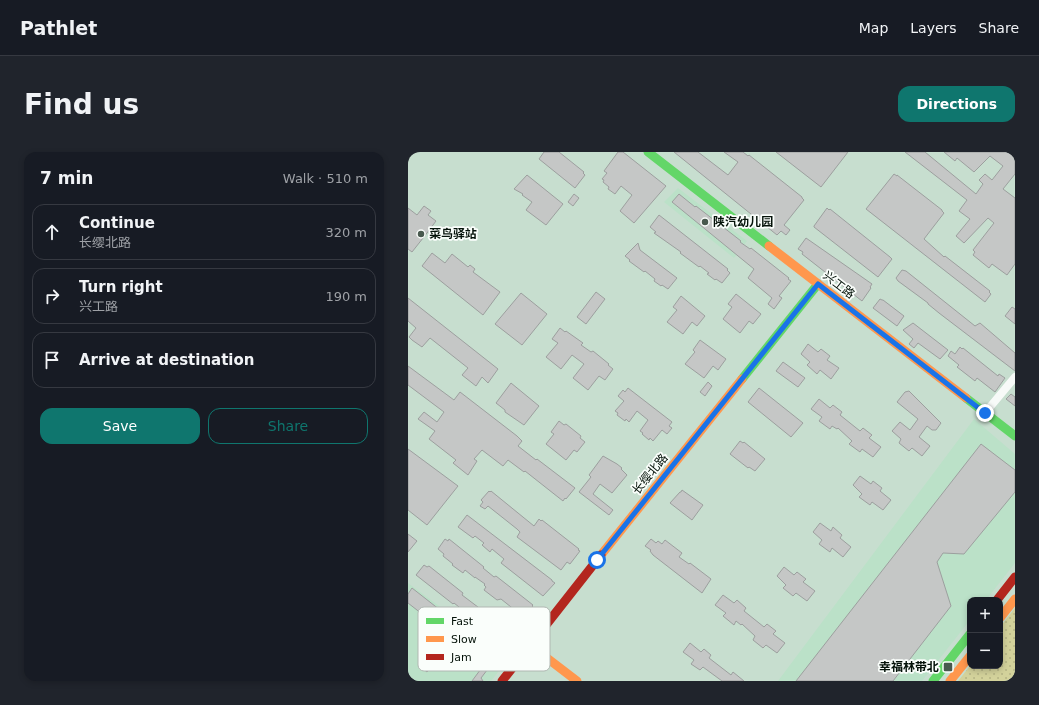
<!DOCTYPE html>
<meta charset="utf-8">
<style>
:root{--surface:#171b24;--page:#20242c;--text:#f1f3f6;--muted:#9ea1a6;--line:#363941;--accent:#0f766e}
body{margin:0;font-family:"DejaVu Sans","Noto Sans SC",sans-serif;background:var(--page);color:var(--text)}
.controls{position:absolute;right:12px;bottom:12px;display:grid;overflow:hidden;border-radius:8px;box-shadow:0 2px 6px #0003}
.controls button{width:36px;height:36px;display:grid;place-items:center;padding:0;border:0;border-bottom:1px solid var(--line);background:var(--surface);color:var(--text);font:20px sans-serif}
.stop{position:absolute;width:12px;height:12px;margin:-9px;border:3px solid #1a73e8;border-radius:50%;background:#fff}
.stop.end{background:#1a73e8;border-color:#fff;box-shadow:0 1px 4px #0008}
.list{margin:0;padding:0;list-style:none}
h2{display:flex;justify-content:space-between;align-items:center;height:52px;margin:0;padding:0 16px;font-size:17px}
h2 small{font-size:13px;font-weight:400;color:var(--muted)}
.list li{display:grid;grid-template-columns:26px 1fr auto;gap:12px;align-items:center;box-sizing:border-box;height:56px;margin:0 8px 8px;padding:0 8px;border:1px solid var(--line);border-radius:12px}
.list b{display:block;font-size:15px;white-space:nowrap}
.list p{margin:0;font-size:13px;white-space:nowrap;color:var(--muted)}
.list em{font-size:13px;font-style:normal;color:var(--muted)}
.actions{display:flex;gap:8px;padding:12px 16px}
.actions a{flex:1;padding:9px 0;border:1px solid var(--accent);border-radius:12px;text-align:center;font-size:14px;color:var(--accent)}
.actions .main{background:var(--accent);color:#fff}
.icon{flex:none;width:22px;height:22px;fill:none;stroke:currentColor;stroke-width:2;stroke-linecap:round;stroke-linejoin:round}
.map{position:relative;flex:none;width:607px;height:529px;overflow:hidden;border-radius:12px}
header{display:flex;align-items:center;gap:24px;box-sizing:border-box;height:56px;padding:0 20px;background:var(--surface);border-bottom:1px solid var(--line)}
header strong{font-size:19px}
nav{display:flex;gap:22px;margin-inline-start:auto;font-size:14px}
.intro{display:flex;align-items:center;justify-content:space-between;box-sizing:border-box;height:96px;padding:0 24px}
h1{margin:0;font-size:28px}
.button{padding:10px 18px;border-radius:12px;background:var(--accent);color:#fff;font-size:14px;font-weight:700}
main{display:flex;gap:24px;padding:0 24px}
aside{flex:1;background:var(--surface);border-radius:12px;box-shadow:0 2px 6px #0003}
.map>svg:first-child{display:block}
</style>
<header>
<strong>Pathlet</strong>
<nav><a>Map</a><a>Layers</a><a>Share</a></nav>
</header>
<div class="intro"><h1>Find us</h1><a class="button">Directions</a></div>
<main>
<aside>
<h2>7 min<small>Walk · 510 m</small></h2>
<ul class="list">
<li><svg class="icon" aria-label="ahead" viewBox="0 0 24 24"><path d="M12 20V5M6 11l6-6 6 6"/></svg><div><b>Continue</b><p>长缨北路</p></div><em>320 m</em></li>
<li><svg class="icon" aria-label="right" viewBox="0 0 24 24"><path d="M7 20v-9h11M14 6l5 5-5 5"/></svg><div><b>Turn right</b><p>兴工路</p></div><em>190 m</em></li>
<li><svg class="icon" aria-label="arrive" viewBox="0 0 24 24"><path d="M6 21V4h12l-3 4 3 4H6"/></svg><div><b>Arrive at destination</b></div></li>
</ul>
<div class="actions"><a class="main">Save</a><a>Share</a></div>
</aside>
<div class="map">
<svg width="607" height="529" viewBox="0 0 607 529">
<defs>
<pattern id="park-dots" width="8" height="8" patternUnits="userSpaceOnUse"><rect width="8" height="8" fill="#d3d29b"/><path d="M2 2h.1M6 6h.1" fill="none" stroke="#b4b384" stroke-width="1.8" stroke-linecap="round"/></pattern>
</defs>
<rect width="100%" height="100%" fill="#c7decf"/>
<path fill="#bbe1c8" d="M270,36L339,89L326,106L256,50Z
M566,267L607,302V411L578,448H562V468L514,529H370Z
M0,431L101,506L83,529H0Z"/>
<path fill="url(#park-dots)" d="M607,456V529H550L562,514H592V475Z"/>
<path fill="#c5c7c6" stroke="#9c9f9e" d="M136,0H151L176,20L175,21L177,23L167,36L131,7Z
M210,0H215L258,34L226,71L212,59L224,43L213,34L207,42L200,37L201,35L195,30L196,28L194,27L199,21L196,19Z
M266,0H290L320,23L330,10L316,0H335L340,4L341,3L394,45V46L396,48L376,73L382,78L378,83L373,79L369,83Z
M368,0H440L413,35Z
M497,0H517L568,42L575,32L571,28L577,22L584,28L595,14L582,4L566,20L549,6L547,9L536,0H602L607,4V22L595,37L607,46V112L599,123L584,112L581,116L565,103L567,100L565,98L586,71L580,66L556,91L548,84L562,67L551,59L559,48Z
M486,22L489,24V23L534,58V59L536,61L516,87L536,105L537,104L582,139L581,140L583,142L577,150L458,57Z
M119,23L155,52L138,73L118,58L124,50L114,43L115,42L106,37Z
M166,42L171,46L165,54L160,50Z
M271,42L287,55L288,54L333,89L332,90L342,97L343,96L381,126L380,127L383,129L371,144L374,146L366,157L360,152L364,146L340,126L346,117L264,50Z
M16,54L23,59L20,63L28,69L19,81L4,100L0,97V56L9,63Z
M419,56L421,58L422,57L482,105L484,107L470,125L406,75V74Z
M251,63L320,117L319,118L322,121L314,131L308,127L307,128L299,122L301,121L292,114L291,115L272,101L273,100L246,81L248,80L242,75Z
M398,86L464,132L462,135L463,136L454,149L394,102L395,100L390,97Z
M230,91L232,98L269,126L260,137L254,133L253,134L246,129L247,127L237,119L236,120L221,109L222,108L217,104Z
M24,101L37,111L44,102L60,115L62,113L67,117L65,120L92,140L75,163L14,114Z
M494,118L498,119L567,174L572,171L607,201V219L531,161L520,152V151L490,129L488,126Z
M188,140L197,147L178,172L169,165Z
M113,141L139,162L114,193L87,172Z
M328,142L353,162L345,172L341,169L332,181L315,167L324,155L320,152Z
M273,144L297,164L289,174L284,170L275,182L259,170L269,158L265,155Z
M0,146L90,217L80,231L74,225L68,234L54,223L60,216L22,186L14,195L4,188L1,185L8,176L0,169Z
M472,147L474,148H475L496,164L489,174L465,156Z
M604,155L607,157V172L597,164Z
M505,171L540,198L532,207L510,191L506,196L501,192L505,187L495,178Z
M152,176L157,180L158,179L175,191L173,193L183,200L185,199L201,212L200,213L205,217L197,228L191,224L180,238L165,226L176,212L164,203L153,217L138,205L150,191L144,187Z
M292,188L318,207L310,218L305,214L296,226L277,212L287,200L285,198Z
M400,192L410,200L413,197L422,204L419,208L431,216L423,227L412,218L409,222L399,213L402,210L393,202Z
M552,195L554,197L555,196L590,224L591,222L597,226L587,240L569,226L567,229L549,215L551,213L540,204L543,199L547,202Z
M375,210L397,226L390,235L368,219Z
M0,214L46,248L52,240L109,284L114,289L110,294L128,308L129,307L167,336L158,347L157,346L155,349L117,319L116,320L100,308L95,314L74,298L66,307L69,309L60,323L45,311L48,308L21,287L27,279L10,267L16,260L29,270L36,260L0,233Z
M300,230L304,234L297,244L292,240Z
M103,231L131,254L116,273L97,260V258L88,251Z
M220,236L264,270L261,274L264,276L259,282L254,278L245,289L242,286L241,288L234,282L235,281L232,279L240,268L229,259L221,270L218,267L217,269L209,263L210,261L207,259L216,249L210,244L215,238L217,240Z
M351,236L395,271L383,285L340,250Z
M501,239L533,271L528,278H524L519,274L511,285L522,294L514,304L504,296L501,299L491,291L493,287L484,279L492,270L502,278L510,267L489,250L497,240Z
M603,242L607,245V254L598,247Z
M411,247L422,256L425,253L434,260L432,263L452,279L455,276L464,283L461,286L473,295L465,305L454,297L452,300L441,292L444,289L430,276L429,277L424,274L422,277L411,269L414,265L403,257Z
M151,269L156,273L158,272L173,284L172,286L177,290L169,300L166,298L158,308L138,292L146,282L143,280Z
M332,289L335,291L336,290L357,307L347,319L341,315L340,316L322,302Z
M573,292L607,318V340L556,402L535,401L529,410L543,454L485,529H388Z
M0,297L50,334L19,373L0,358Z
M195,304L209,312L214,316L213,317L219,323L204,341L192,332L185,342L205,358L201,363L171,340L183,325L181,323Z
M452,324L463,332L465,329L474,336L472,339L483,348L475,358L464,350L462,353L451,345L454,342L445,333Z
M274,338L295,353L284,368L262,351L272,340H273Z
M81,339L82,340L83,339L126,374L131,367L133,369L134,368L171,397L170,398L172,399L162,412L159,410L153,418L109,385L112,380L109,377L80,354L77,357L72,354L75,350L73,348Z
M59,363L144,428V429L147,431L135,444L93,411L96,407L84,397L82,400L74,393L76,391L67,384L65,386L50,375Z
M412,371L423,379L425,375L434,383L432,386L443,395L435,405L424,396L422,400L411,392L414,388L405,380Z
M0,382L9,389L0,400Z
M37,387L40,389L41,387L76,415L75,416L86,425L88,424L125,453L124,454L127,457L118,467L93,447L89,448L76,438L78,435L76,433L77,432L67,425V426L57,418L55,421L44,413L45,412L35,404L36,402L30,397Z
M243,387L248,391L250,389L254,392L257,388L274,401L271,405L281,412L282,411L303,427L294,441L245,403L242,399L243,398L237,394Z
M16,413L19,415L21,414L50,437L55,441L54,443L103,480L102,482L105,484L73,526L75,529H64L81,506L59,489L58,485L67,470L57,463L58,462L56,459L46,451L45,452L8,423Z
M376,415L386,423L389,420L398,427L395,430L407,439L399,449L388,441L385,444L375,436L378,433L369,424Z
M4,436L41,465L32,476L0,451V442Z
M315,443L326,451L329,448L338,456L336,459L356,475L359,472L368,479L365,482L377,491L369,501L358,493L355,496L345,488L347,484L334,472L333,473L328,469L326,473L315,464L318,461L307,453Z
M282,491L293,500L296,497L303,503L301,506L323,523L325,520L336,529H314L295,515L292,518L283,512L286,508L275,500Z
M19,508L25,512L19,520L13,515Z"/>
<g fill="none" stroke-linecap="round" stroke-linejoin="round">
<path stroke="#f7faf8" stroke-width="8" d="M577,261L607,225"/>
<path stroke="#63d668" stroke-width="9" d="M240,0L361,94
M334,227L410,132
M558,246L607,284
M525,529L562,482"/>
<path stroke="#ff974d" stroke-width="9" d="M361,94L558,246
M193,403L334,227
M592,466L607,447
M122,493L169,529
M542,529L562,504"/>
<path stroke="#b3261e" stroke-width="9" d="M589,448L607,425
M94,529L193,403"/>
</g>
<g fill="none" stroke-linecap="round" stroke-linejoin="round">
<path stroke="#1a73e8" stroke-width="5" d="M189,408L410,132L577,261"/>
</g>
<g fill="#48594e" stroke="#fafefb" stroke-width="1.5">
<circle cx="297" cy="70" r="4"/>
<circle cx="13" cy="82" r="4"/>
<rect x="535" y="510" width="10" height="10" rx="2"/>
</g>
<g text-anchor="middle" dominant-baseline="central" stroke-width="3.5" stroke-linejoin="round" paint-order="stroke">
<g font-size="12" font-weight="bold" fill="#041209" stroke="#fafefb" text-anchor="start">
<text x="305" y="70">陕汽幼儿园</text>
<text x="21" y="82">菜鸟驿站</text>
<text x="531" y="515" text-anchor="end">幸福林带北</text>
</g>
<g font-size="12" fill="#041209" stroke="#fafefb">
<text transform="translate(431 133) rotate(38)">兴工路</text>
<text transform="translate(242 322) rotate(-51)">长缨北路</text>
</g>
</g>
<rect x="10" y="455" width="132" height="64" rx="6" fill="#fafefb" stroke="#b0b7b2" stroke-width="1"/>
<rect x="18" y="466" width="18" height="6" fill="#63d668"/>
<rect x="18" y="484" width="18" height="6" fill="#ff974d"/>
<rect x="18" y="502" width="18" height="6" fill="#b3261e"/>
<g font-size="11" fill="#041209">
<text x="43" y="473">Fast</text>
<text x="43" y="491">Slow</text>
<text x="43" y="509">Jam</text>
</g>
</svg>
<div class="controls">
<button>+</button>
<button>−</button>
</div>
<div class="stop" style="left:189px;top:408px"></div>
<div class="stop end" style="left:577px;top:261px"></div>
</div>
</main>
